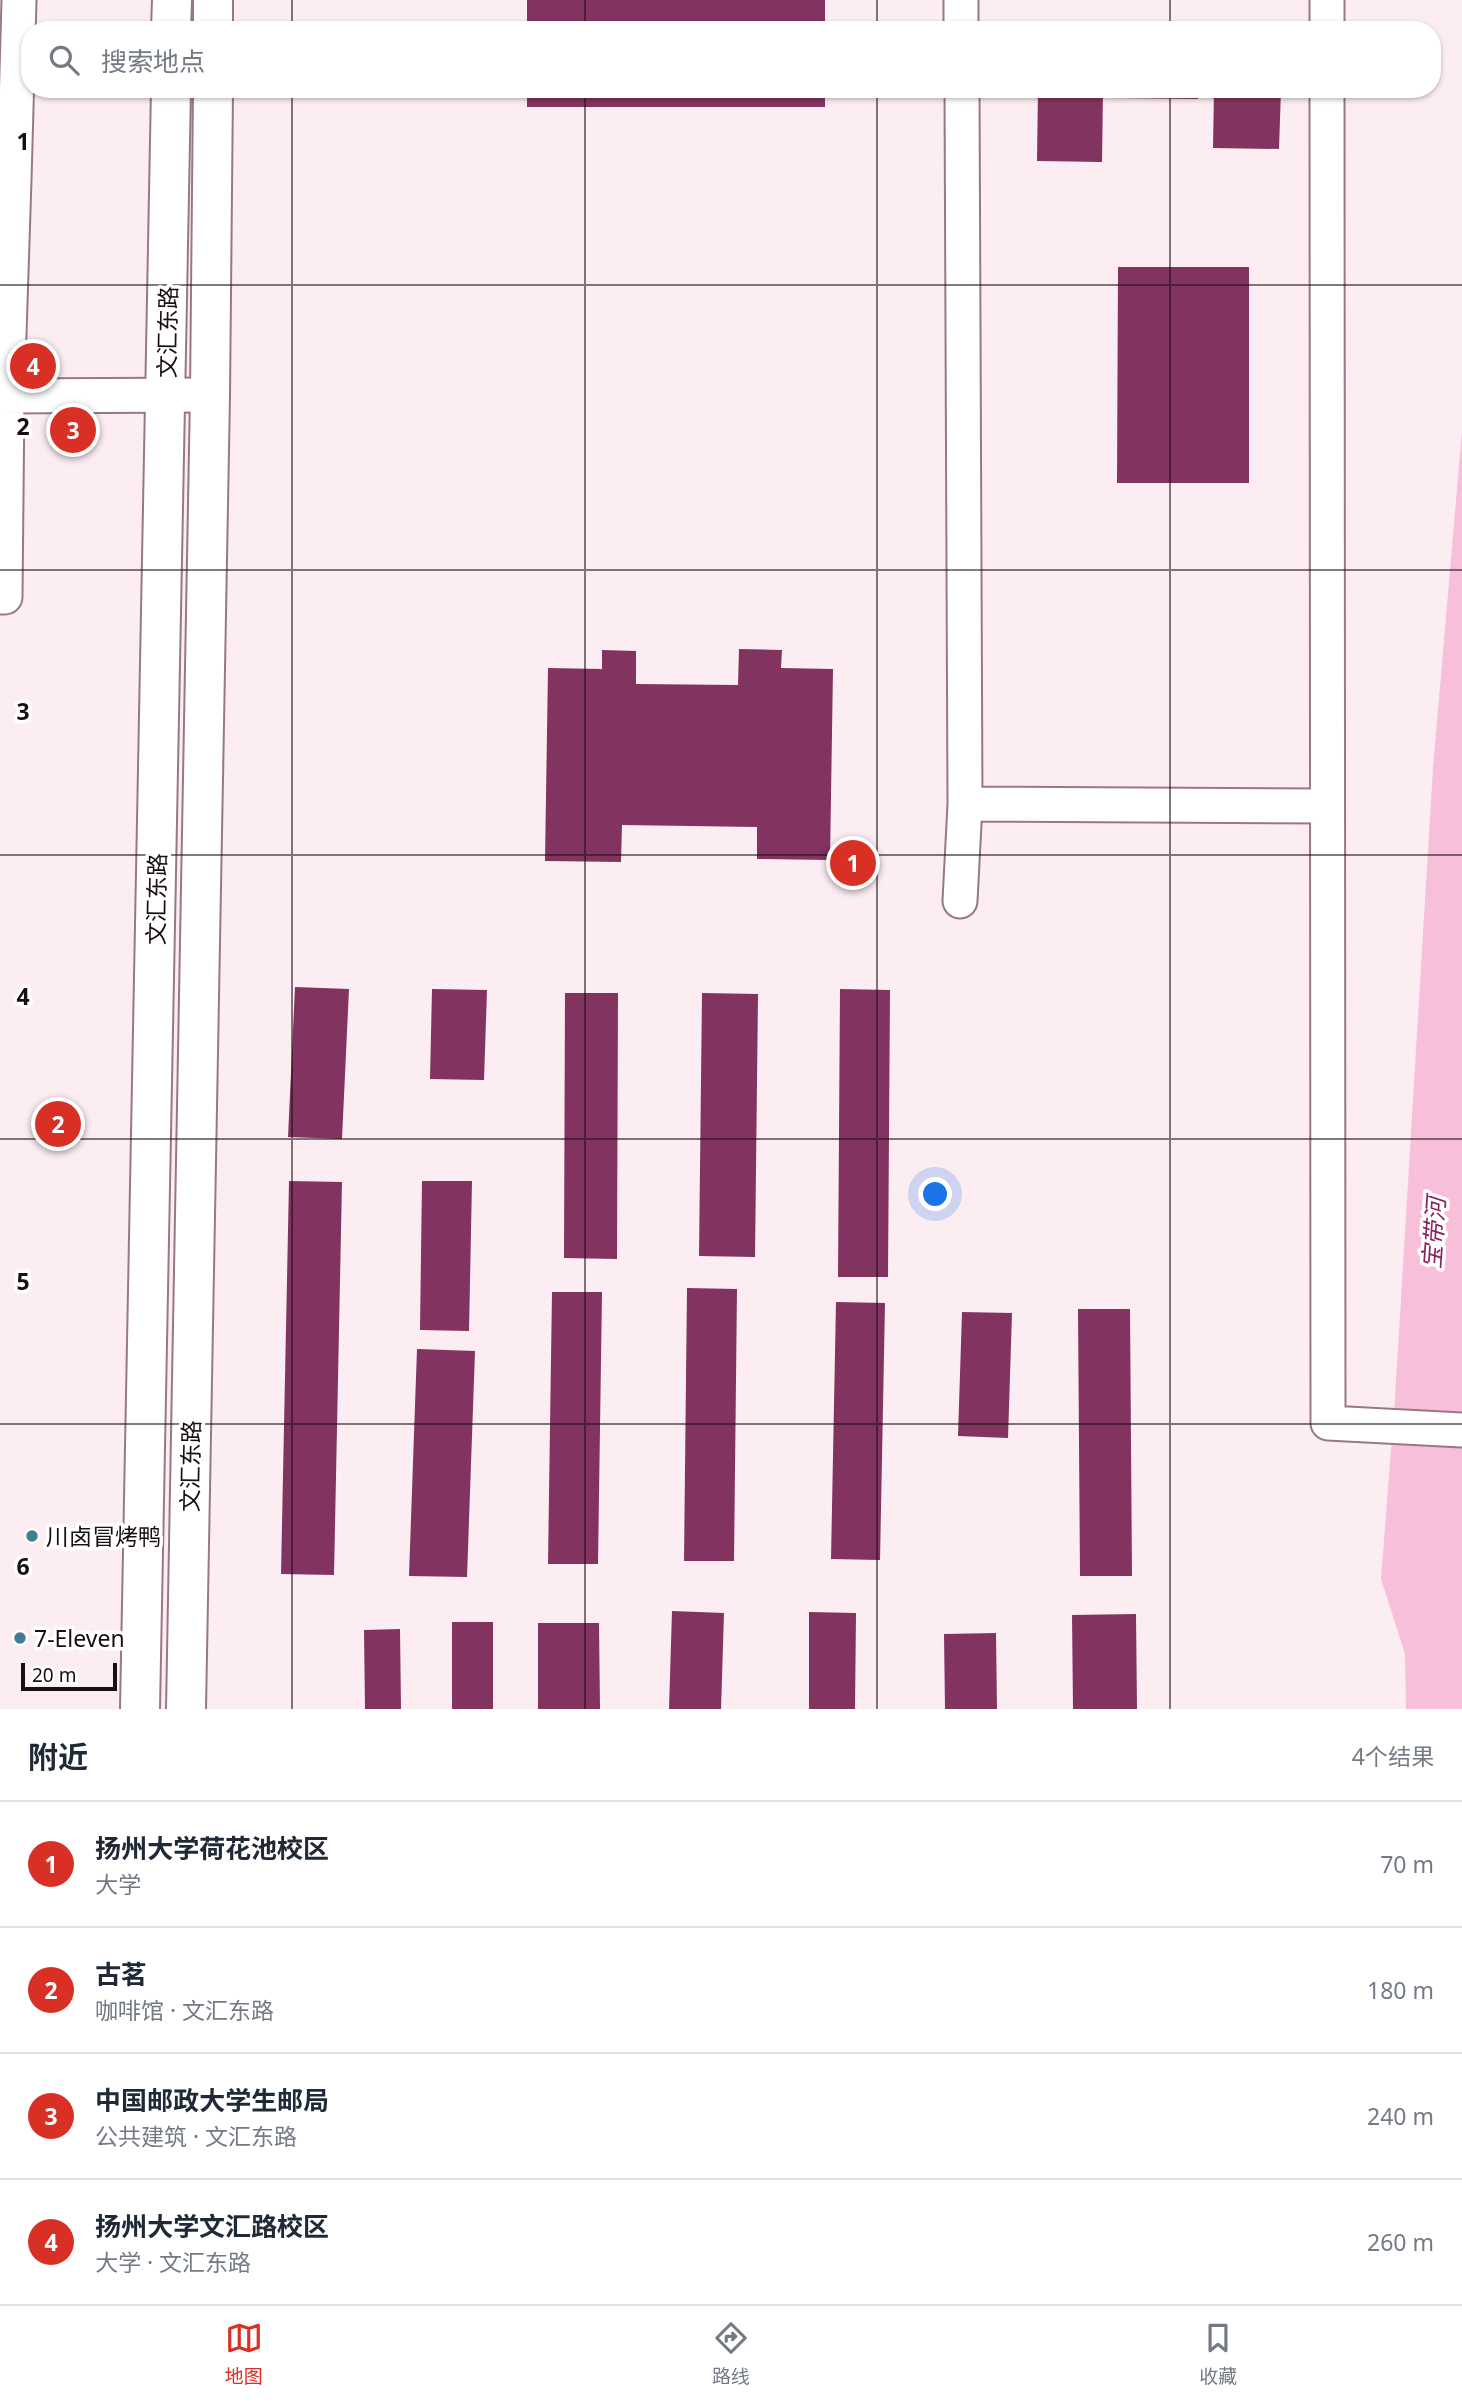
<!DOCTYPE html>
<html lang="zh">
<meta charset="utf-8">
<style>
:root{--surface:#fff;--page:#f6f6f7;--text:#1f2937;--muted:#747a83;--line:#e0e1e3;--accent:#d93025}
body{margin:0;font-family:"Noto Sans","Noto Sans SC",sans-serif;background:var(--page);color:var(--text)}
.scale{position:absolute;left:21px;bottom:18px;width:96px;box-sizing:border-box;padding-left:7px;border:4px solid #190e13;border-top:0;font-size:19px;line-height:24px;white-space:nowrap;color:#190e13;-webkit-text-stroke:5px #fff;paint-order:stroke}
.you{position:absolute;left:936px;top:1195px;width:24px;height:24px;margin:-18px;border:5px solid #fff;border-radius:50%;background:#1a73e8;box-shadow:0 0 0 10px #1a73e833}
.badge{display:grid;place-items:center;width:46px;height:46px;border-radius:50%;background:var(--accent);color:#fff;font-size:23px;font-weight:700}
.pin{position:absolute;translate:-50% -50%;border:4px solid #fff;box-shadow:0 2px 7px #0006}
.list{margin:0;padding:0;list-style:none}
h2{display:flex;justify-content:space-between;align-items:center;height:91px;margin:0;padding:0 28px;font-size:30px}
h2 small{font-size:23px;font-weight:400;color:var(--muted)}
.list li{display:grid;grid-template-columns:46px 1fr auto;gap:21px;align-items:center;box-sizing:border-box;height:126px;padding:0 28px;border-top:2px solid var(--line)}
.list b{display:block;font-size:26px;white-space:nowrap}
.list p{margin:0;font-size:23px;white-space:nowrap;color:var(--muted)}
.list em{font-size:23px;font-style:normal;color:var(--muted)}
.icon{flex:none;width:38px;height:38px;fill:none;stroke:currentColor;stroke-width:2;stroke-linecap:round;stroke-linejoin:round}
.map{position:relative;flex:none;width:1462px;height:1709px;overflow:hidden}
.search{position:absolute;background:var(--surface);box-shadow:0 2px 5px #0004;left:21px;right:21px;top:21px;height:77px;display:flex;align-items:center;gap:18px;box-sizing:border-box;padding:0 24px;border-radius:28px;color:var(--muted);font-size:26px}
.sheet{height:595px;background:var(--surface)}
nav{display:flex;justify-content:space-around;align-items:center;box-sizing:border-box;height:98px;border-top:2px solid var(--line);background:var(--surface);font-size:19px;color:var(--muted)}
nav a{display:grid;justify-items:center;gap:4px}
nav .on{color:var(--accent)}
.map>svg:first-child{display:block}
</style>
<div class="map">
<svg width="1462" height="1709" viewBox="0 0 1462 1709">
<rect width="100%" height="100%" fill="#fcedf3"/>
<path fill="#f7bfda" d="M1462,431V1709H1406L1405,1654L1381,1579L1395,1398L1433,768Z"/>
<path fill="#82335f" d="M527,0H825V30H527Z
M527,89H825V107H527Z
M1038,89L1103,90L1102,162L1037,161Z
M1112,89H1198V99L1112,98Z
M1214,89H1281L1279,149L1213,148Z
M1118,267H1249V483H1117Z
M739,649L782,650L781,668L833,669L830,860L757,859V827L622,825L621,862L545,861L548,668L602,669V650L636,651V684L738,685Z
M295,987L349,989L342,1139L288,1137Z
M432,989L487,990L484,1080L430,1079Z
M840,989L890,990L888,1277H838Z
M565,993H618L617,1259L564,1258Z
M702,993L758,994L755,1257L699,1256Z
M289,1181L342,1182L334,1575L281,1574Z
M422,1181H472L469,1331L420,1330Z
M687,1288L737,1289L734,1561H684Z
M552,1292H602L598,1564H548Z
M836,1302L885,1303L880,1560L831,1559Z
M1078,1309H1130L1132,1576H1080Z
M962,1312L1012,1313L1008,1438L958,1436Z
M417,1349L475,1351L467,1577L409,1576Z
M672,1611L724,1613L721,1709H669Z
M809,1612L856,1613L855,1709H809Z
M1136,1614L1137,1709H1073L1072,1615Z
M452,1622H493V1709H452Z
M538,1623H599L600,1709H538Z
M400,1629L401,1709H365L364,1630Z
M996,1633L997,1709H945L944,1634Z"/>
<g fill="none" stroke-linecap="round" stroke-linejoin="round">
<defs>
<path id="minor" d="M961,0V30
M1327,0V30
M1327,89L1328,1423L1462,1430
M0,167L14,180L7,396L5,597H0
M14,180L19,0
M0,396L210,395
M965,804L1327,806
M960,901L965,804L962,89"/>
<path id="major" d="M171,30L172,0
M213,30V0
M140,1709L171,89
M186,1709L210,395L213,89"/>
</defs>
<use href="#minor" stroke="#987887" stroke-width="37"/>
<use href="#major" stroke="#987887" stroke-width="42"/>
<use href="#minor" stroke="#fff" stroke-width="33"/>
<use href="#major" stroke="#fff" stroke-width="38"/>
</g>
<path fill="none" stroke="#190e13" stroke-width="2" stroke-opacity="0.55" d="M292,0V30M585,0V30M877,0V30M1170,0V30M292,89V1709M585,89V1709M877,89V1709M1170,89V1709M0,285H1462M0,570H1462M0,855H1462M0,1139H1462M0,1424H1462"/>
<g fill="#407c93" stroke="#fff" stroke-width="2.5">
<circle cx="32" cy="1536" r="7"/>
<circle cx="20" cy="1638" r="7"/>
</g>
<g text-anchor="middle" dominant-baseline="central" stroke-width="7" stroke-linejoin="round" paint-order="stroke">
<g font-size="23" fill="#190e13" stroke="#fff">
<text transform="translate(167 332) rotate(-89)">文汇东路</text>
<text transform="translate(156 899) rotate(-89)">文汇东路</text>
<text transform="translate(190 1466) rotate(-89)">文汇东路</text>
</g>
<g font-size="23" fill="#190e13" stroke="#fff" text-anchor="start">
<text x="46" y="1536">川卤冒烤鸭</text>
<text x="34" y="1638">7-Eleven</text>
</g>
<g font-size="24" font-style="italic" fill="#8a225f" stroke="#fff">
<text transform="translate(1433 1233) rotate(-86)">宝带河</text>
</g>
</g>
<g font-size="23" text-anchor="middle" font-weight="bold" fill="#190e13" stroke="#fff" stroke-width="7" stroke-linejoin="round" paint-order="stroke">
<text x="23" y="150">1</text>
<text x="23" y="435">2</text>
<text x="23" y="720">3</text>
<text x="23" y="1005">4</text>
<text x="23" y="1290">5</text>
<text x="23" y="1575">6</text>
</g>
</svg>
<div class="scale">20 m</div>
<div class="you"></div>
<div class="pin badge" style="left:853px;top:863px">1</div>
<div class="pin badge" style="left:58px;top:1124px">2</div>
<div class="pin badge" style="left:73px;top:430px">3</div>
<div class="pin badge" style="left:33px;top:366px">4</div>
<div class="search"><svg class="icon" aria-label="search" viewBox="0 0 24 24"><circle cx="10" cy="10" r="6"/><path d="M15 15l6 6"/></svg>搜索地点</div>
</div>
<section class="sheet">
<h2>附近<small>4个结果</small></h2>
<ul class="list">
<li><span class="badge">1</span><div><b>扬州大学荷花池校区</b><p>大学</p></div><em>70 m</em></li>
<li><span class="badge">2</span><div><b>古茗</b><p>咖啡馆 · 文汇东路</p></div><em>180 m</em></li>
<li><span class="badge">3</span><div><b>中国邮政大学生邮局</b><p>公共建筑 · 文汇东路</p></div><em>240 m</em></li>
<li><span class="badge">4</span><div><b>扬州大学文汇路校区</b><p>大学 · 文汇东路</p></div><em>260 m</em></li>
</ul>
</section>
<nav>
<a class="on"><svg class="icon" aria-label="map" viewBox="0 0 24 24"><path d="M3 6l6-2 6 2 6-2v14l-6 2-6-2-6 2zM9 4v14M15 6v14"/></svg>地图</a>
<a><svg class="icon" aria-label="directions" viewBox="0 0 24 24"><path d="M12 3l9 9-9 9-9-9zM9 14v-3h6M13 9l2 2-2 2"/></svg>路线</a>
<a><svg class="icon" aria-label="saved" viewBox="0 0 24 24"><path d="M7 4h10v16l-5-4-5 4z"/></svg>收藏</a>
</nav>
